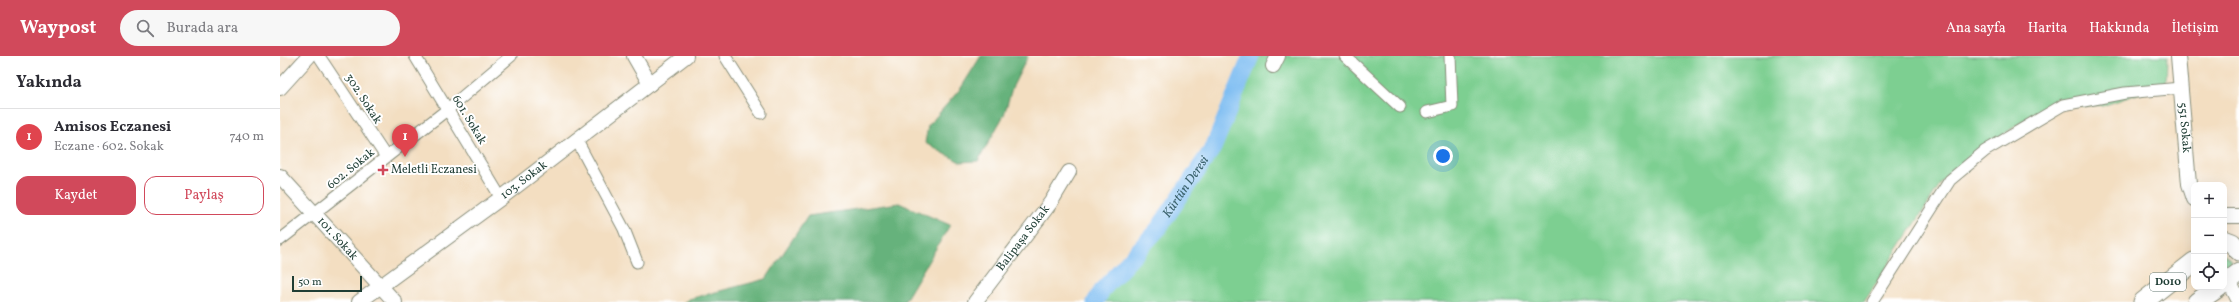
<!DOCTYPE html>
<html lang="tr">
<meta charset="utf-8">
<style>
:root{--surface:#fff;--page:#f7f7f7;--text:#2b2b33;--muted:#7c7c81;--line:#e1e1e2;--accent:#d1495b}
body{margin:0;font-family:Vollkorn,serif;background:var(--page);color:var(--text)}
.controls{position:absolute;right:12px;bottom:12px;display:grid;overflow:hidden;border-radius:8px;box-shadow:0 4px 16px #0002}
.controls button{width:36px;height:36px;display:grid;place-items:center;padding:0;border:0;border-bottom:1px solid var(--line);background:var(--surface);color:var(--text);font:20px sans-serif}
.scale{position:absolute;left:12px;bottom:10px;width:70px;box-sizing:border-box;padding-left:4px;border:2px solid #1f3d34;border-top:0;font-size:11px;line-height:14px;white-space:nowrap;color:#1f3d34;-webkit-text-stroke:3px #fff;paint-order:stroke}
.you{position:absolute;left:1163px;top:100px;width:14px;height:14px;margin:-10px;border:3px solid #fff;border-radius:50%;background:#1a73e8;box-shadow:0 0 0 6px #1a73e833}
.badge{display:grid;place-items:center;width:26px;height:26px;border-radius:50%;background:var(--accent);color:#fff;font-size:13px;font-weight:700}
.pin{position:absolute;translate:-50% -33px;filter:drop-shadow(0 1px 2px #0008)}
.pin::after{content:'';position:absolute;top:21px;width:14px;height:12px;background:inherit;clip-path:polygon(0 0,100% 0,50% 100%)}
.list{margin:0;padding:0;list-style:none}
h2{display:flex;justify-content:space-between;align-items:center;height:52px;margin:0;padding:0 16px;font-size:17px}
h2 small{font-size:13px;font-weight:400;color:var(--muted)}
.list li{display:grid;grid-template-columns:26px 1fr auto;gap:12px;align-items:center;box-sizing:border-box;height:56px;padding:0 16px;border-top:1px solid var(--line)}
.list b{display:block;font-size:15px;white-space:nowrap}
.list p{margin:0;font-size:13px;white-space:nowrap;color:var(--muted)}
.list em{font-size:13px;font-style:normal;color:var(--muted)}
.actions{display:flex;gap:8px;padding:12px 16px}
.actions a{flex:1;padding:9px 0;border:1px solid var(--accent);border-radius:12px;text-align:center;font-size:14px;color:var(--accent)}
.actions .main{background:var(--accent);color:#fff}
.icon{flex:none;width:22px;height:22px;fill:none;stroke:currentColor;stroke-width:2;stroke-linecap:round;stroke-linejoin:round}
.map{position:relative;flex:none;width:1959px;height:246px;overflow:hidden}
header{display:flex;align-items:center;gap:24px;box-sizing:border-box;height:56px;padding:0 20px;background:var(--accent);color:#fff}
header strong{font-size:19px}
nav{display:flex;gap:22px;margin-inline-start:auto;font-size:14px}
.search{width:280px;height:36px;background:var(--page);display:flex;align-items:center;gap:10px;box-sizing:border-box;padding:0 14px;border-radius:22px;color:var(--muted);font-size:15px}
main{display:flex}
aside{flex:1;background:var(--surface)}
.map>svg:first-child{display:block}
</style>
<header>
<strong>Waypost</strong>
<div class="search"><svg class="icon" aria-label="search" viewBox="0 0 24 24"><circle cx="10" cy="10" r="6"/><path d="M15 15l6 6"/></svg>Burada ara</div>
<nav><a>Ana sayfa</a><a>Harita</a><a>Hakkında</a><a>İletişim</a></nav>
</header>
<main>
<aside>
<h2>Yakında<small></small></h2>
<ul class="list">
<li><span class="badge" style="background:#e0444e">1</span><div><b>Amisos Eczanesi</b><p>Eczane · 602. Sokak</p></div><em>740 m</em></li>
</ul>
<div class="actions"><a class="main">Kaydet</a><a>Paylaş</a></div>
</aside>
<div class="map">
<svg width="1959" height="246" viewBox="0 0 1959 246">
<rect width="100%" height="100%" fill="#fff"/>
<filter id="ink" filterUnits="userSpaceOnUse"><feTurbulence type="fractalNoise" baseFrequency=".025" numOctaves="2"/><feDisplacementMap in="SourceGraphic" scale="8" xChannelSelector="R" yChannelSelector="G"/><feConvolveMatrix kernelMatrix="1 2 1 2 8 2 1 2 1" color-interpolation-filters="sRGB"/></filter>
<filter id="wash" filterUnits="userSpaceOnUse"><feTurbulence type="fractalNoise" baseFrequency=".012" numOctaves="4" result="noise"/><feDisplacementMap in="SourceGraphic" scale="16" xChannelSelector="R" yChannelSelector="G"/><feGaussianBlur stdDeviation="0.9" result="paint"/><feColorMatrix in="noise" values="0 0 0 0 0 0 0 0 0 0 0 0 0 0 0 0 0 1.4 0 .05"/><feComposite in="paint" operator="in"/></filter>
<g filter="url(#wash)">
<rect width="100%" height="100%" fill="#f3dec1"/>
<path fill="#7dcf91" stroke="#4e8662" d="M976,0H1887L1886,28L1825,49L1802,50L1776,42L1668,117L1584,246H820C881,170 940,92 976,0Z
M1944,198L1951,203L1952,210L1944,218Z"/>
<path fill="#66b27b" stroke="#427858" d="M701,0H748L732,32L724,59L698,105L680,106L645,87L648,70L681,32Z
M619,147L670,169L624,246H404L409,243L486,223L528,160Z"/>
<g fill="none" stroke-linecap="round" stroke-linejoin="round">
<path stroke="#7ebdf2" stroke-width="17" id="s1" d="M815,246L823,233L878,173L933,92L971,0"/>
</g>
</g>
<g filter="url(#ink)">
<g fill="none" stroke-linecap="round" stroke-linejoin="round">
<defs>
<path id="minor" d="M39,0L106,101
M135,0L221,142
M445,0L481,57
M1065,0L1120,51
M1147,56L1172,50L1170,0
M296,83L344,173L357,206
M0,184L168,53L231,0
M1592,246L1670,124L1705,95L1783,49L1845,37L1901,32"/>
<g id="tertiary">
<path d="M354,0L370,28"/>
<path id="s2" d="M1898,0L1909,128L1914,143"/>
<path d="M993,10L998,0"/>
<path d="M0,32L29,0"/>
<path id="s3" d="M0,120L115,246"/>
<path d="M1944,160H1959"/>
<path d="M1949,225L1959,245"/>
<path id="s4" d="M79,246L221,142L406,0"/>
<path id="s5" d="M695,246L771,146L789,116"/>
</g>
<path id="trunk" d="M1944,184L1952,187L1959,195
M1944,228L1959,217
M1863,246L1914,206
M1917,246L1939,231"/>
</defs>
<use href="#minor" stroke="#898e7a" stroke-width="13"/>
<use href="#tertiary" stroke="#898e7a" stroke-width="16"/>
<use href="#trunk" stroke="#898e7a" stroke-width="21"/>
<use href="#minor" stroke="#fff" stroke-width="11"/>
<use href="#tertiary" stroke="#fff" stroke-width="14"/>
<use href="#trunk" stroke="#fff" stroke-width="19"/>
</g>
</g>
<path fill="#d1495b" stroke="#fff" stroke-width="1.5" d="M101 108h4v4h4v4h-4v4h-4v-4h-4v-4h4z"/>
<g text-anchor="middle" dominant-baseline="central" stroke-width="4" stroke-linejoin="round" paint-order="stroke">
<rect fill="#fff" stroke="#627771" stroke-width="1" x="1870" y="217" width="36" height="18" rx="3"/>
<g font-size="11" font-weight="bold" fill="#1f3d34">
<text x="1888" y="226">D010</text>
</g>
<g font-size="12" fill="#1f3d34" stroke="#fff">
<text transform="translate(83 43) rotate(57)">302. Sokak</text>
<text transform="translate(189 64) rotate(59)">601. Sokak</text>
<text stroke="none"><textPath href="#s2" startOffset="72">551 Sokak</textPath></text>
<text transform="translate(71 113) rotate(-39)">602. Sokak</text>
<text stroke="none"><textPath href="#s4" startOffset="205">103. Sokak</textPath></text>
<text stroke="none"><textPath href="#s5" startOffset="80">Balipaşa Sokak</textPath></text>
<text stroke="none"><textPath href="#s3" startOffset="85">101. Sokak</textPath></text>
</g>
<g font-size="12" fill="#1f3d34" stroke="#fff" text-anchor="start">
<text x="111" y="114">Meletli Eczanesi</text>
</g>
<g font-size="13" font-style="italic" fill="#3c636d" stroke="#fff">
<text stroke="none"><textPath href="#s1" startOffset="147">Kürtün Deresi</textPath></text>
</g>
</g>
</svg>
<div class="controls">
<button>+</button>
<button>−</button>
<button><svg class="icon" aria-label="locate" viewBox="0 0 24 24"><circle cx="12" cy="12" r="6"/><path d="M12 2v4M12 18v4M2 12h4M18 12h4"/></svg></button>
</div>
<div class="scale">50 m</div>
<div class="you"></div>
<div class="pin badge" style="left:125px;top:101px;background:#e0444e">1</div>
</div>
</main>
